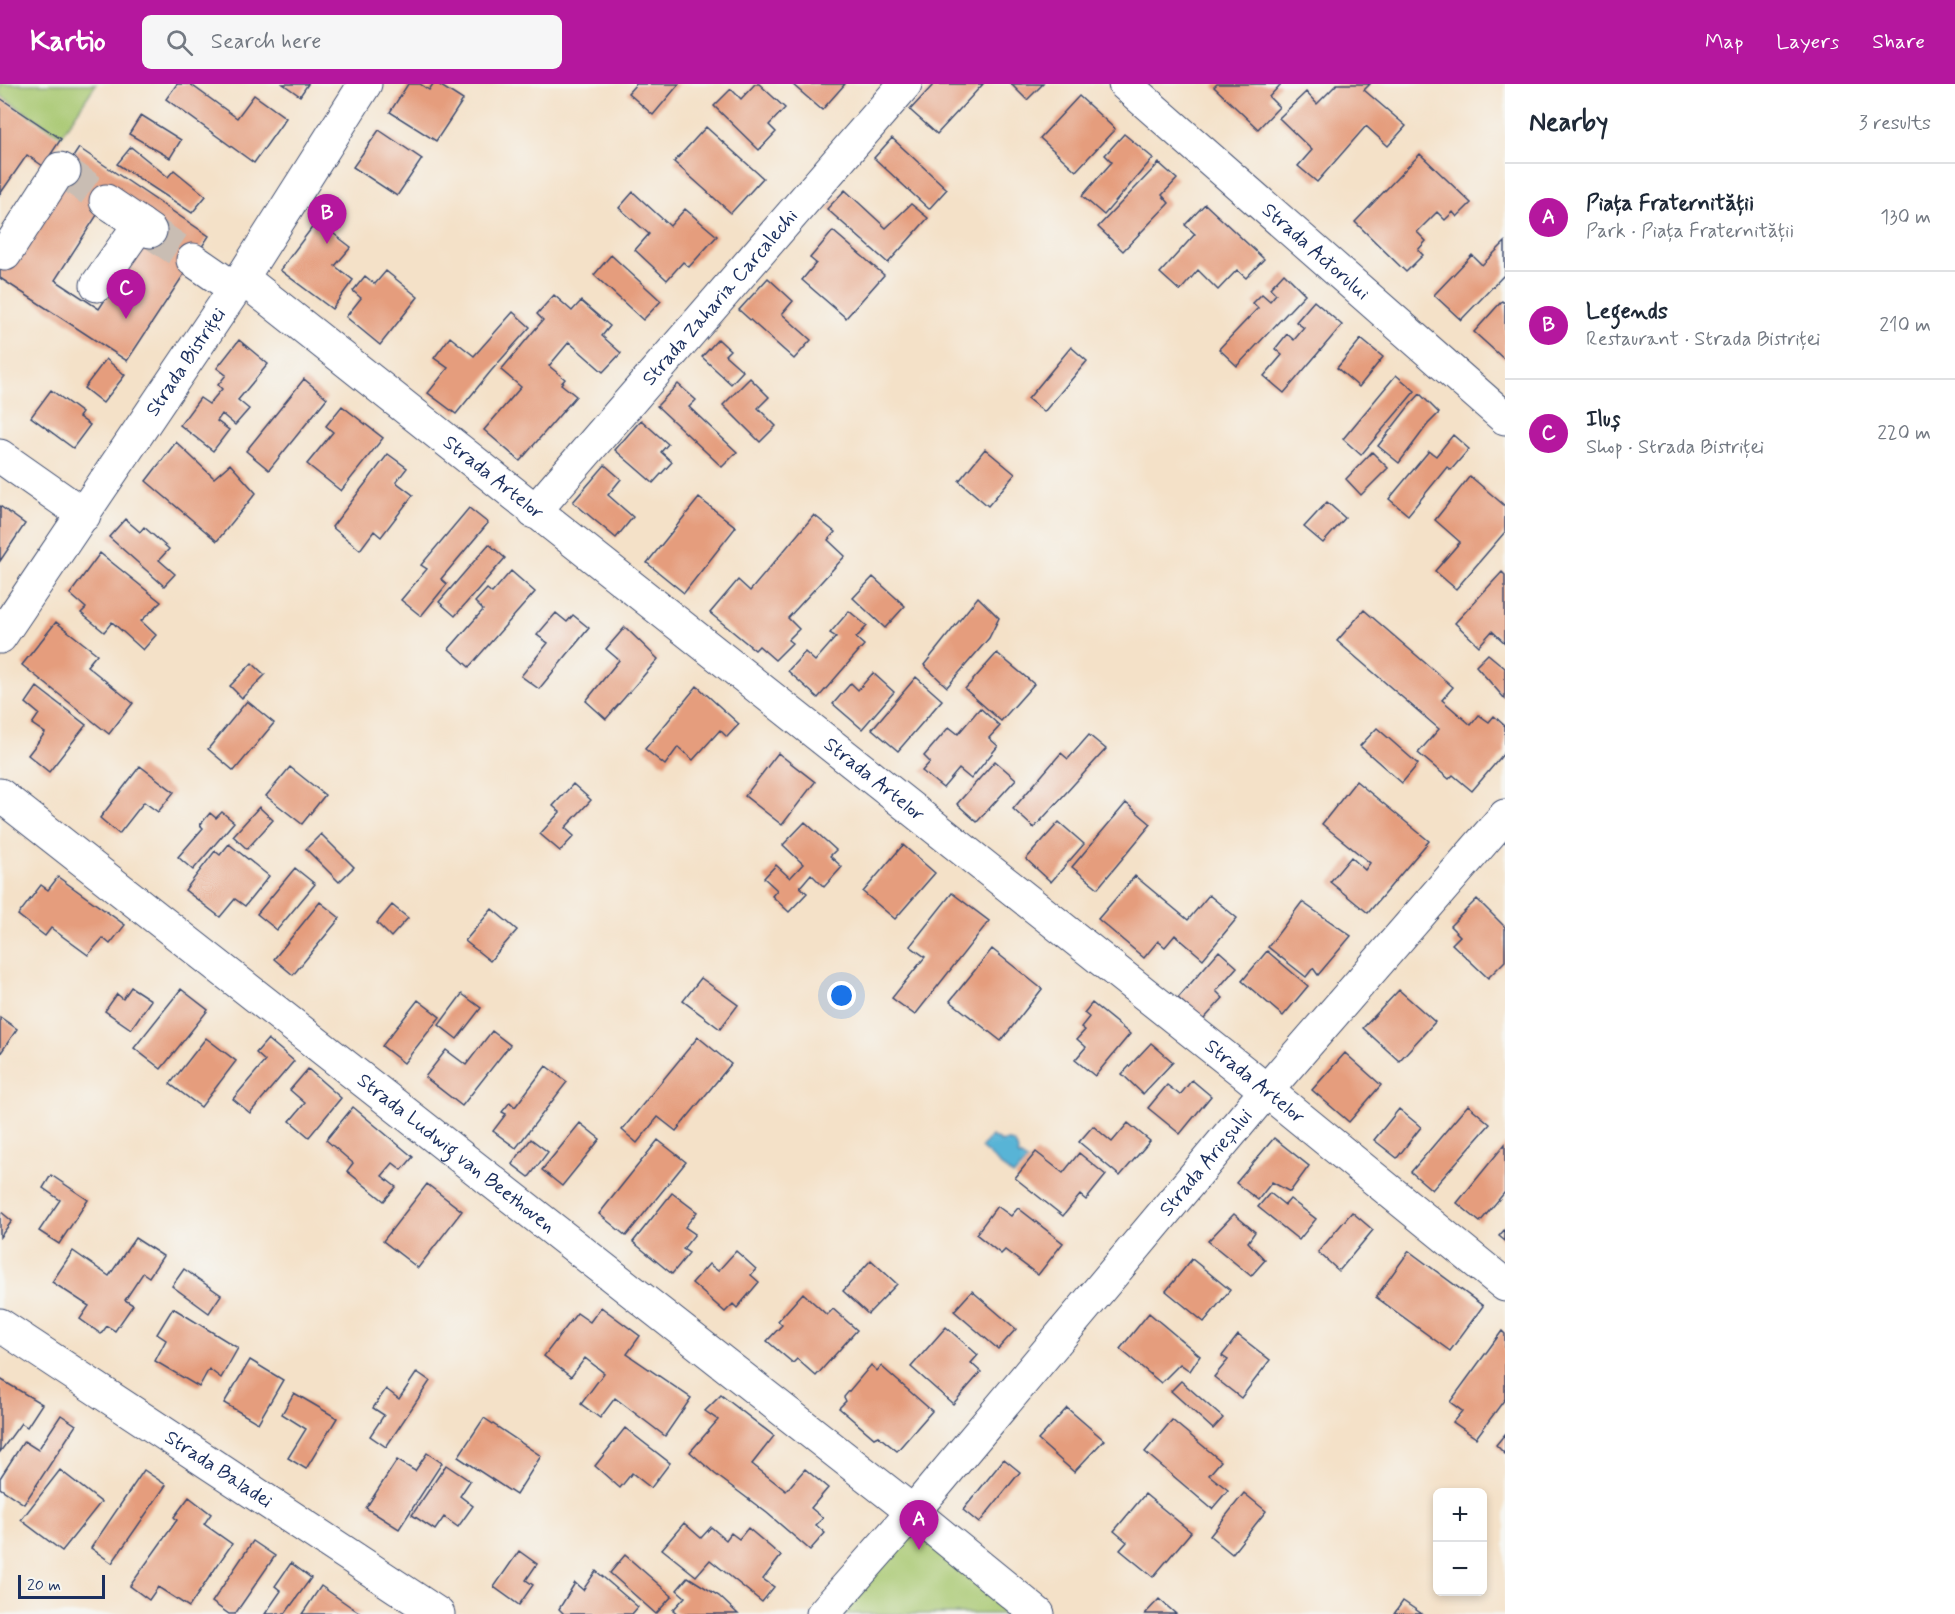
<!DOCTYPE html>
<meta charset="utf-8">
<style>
:root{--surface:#fff;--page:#f6f6f7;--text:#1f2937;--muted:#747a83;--line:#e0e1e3;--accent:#b5179e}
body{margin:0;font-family:Mynerve,sans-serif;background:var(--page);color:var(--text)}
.controls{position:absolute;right:18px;bottom:18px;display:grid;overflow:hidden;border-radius:9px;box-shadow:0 3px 9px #0003}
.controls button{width:54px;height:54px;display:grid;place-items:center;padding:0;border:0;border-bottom:2px solid var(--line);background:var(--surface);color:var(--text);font:30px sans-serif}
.scale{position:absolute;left:18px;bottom:15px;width:87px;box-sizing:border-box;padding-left:6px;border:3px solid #1b2f5e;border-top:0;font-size:16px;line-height:21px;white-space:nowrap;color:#1b2f5e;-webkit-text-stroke:4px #f6f6f2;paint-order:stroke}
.you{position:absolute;left:842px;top:912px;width:21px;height:21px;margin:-15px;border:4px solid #fff;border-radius:50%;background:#1a73e8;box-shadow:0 0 0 9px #1a73e833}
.badge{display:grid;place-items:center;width:39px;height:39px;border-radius:50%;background:var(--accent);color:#fff;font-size:20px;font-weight:700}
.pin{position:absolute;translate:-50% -50px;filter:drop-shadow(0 2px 3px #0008)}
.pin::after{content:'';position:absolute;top:32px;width:21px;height:18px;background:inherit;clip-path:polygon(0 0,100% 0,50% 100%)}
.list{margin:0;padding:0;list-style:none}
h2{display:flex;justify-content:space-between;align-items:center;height:78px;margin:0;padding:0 24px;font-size:26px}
h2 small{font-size:20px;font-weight:400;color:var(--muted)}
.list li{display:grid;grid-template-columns:39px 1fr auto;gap:18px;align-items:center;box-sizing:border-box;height:108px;padding:0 24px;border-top:2px solid var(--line)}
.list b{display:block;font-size:22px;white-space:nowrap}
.list p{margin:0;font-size:20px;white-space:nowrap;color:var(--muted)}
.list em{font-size:20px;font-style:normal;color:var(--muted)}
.icon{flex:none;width:33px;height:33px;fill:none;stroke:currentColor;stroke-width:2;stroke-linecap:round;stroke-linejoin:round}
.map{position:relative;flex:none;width:1505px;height:1530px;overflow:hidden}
header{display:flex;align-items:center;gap:36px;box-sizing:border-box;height:84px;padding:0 30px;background:var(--accent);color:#fff}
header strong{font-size:28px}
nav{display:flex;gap:33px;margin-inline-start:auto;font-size:21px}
.search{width:420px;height:54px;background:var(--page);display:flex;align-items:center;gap:15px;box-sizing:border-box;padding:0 21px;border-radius:9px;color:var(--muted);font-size:22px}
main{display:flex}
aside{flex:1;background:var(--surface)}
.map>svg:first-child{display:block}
</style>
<header>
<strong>Kartio</strong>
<div class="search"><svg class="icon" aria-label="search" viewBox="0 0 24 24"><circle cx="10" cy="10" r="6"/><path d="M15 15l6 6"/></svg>Search here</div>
<nav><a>Map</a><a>Layers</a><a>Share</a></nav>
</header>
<main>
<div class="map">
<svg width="1505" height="1530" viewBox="0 0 1505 1530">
<rect width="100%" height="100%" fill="#f6f6f2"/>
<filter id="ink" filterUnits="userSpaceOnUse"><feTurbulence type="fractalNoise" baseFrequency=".0167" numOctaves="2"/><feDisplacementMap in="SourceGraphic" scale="12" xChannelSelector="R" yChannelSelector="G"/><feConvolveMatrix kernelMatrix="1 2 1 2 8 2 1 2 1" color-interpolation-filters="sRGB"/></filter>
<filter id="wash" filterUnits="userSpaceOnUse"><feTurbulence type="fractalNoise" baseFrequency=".008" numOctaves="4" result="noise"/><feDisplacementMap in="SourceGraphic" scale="24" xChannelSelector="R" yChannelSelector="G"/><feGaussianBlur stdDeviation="1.35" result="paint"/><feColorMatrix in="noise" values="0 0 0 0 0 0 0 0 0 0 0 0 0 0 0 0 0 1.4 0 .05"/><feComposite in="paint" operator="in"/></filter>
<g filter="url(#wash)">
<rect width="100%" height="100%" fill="#f4e1c8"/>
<path fill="#a8c871" stroke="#627c68" stroke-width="1.5" d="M0,0H96L61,52L0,11Z
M913,1428L1038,1530H823Z"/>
<path fill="#58b4d6" stroke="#3a729a" stroke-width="1.5" d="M991,1052L1001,1058C1012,1054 1018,1060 1018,1071L1027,1077L1013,1092L981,1064Z"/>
<g id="blocks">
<path fill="#e59d7d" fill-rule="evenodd" d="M177,0H190L237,34L254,11L286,34L254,79L166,15Z
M283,0H308L300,12Z
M408,0H420L429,6L433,0H438L463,16L436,57L390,28Z
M636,0H679L653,31L628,9Z
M755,0H759L785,24L769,41L776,48L759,66L714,22L731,5L741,15Z
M792,0H845L822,26Z
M934,0H983L937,50L910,26Z
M1011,0H1043L1027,16Z
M1217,0H1281L1269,13L1279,23L1258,45L1214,3Z
M1337,0H1370L1364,6L1406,42L1388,62L1366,42L1317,98L1298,82L1312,66L1279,34L1306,8L1317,20Z
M1079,12L1115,45L1076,87L1040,54Z
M0,14L61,55L43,82L27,71L0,110Z
M141,31L181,56L170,74L129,50Z
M706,43L763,94L731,129L674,78Z
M379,46L422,75L397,112L353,83Z
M1124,50L1153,74L1104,131L1082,112L1112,78L1105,71Z
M892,54L947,105L929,125L874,74Z
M131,63L168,93L174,86L206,112L192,129L117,80Z
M79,64L209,152L127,277L0,194V184ZM106,117L150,147L99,225L55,196Z
M1420,70L1471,119L1457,133L1453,128L1445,136L1437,128L1417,148L1426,157L1418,166L1423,171L1406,188L1355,138Z
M1159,79L1177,95L1162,111L1169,119L1123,167L1098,143Z
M845,106L886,144L911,120L928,134L888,179L827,125Z
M633,108L670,142L685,125L717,152L689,183L683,178L667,196L635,166L649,150L619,124Z
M1205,120L1264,175L1246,194L1237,186L1218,206L1198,186L1180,207L1160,189L1195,150L1185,141Z
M317,137L351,163L335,182L353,196L332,225L280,186Z
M833,147L884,191L846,234L802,196L816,179L810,174Z
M1505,158V190L1461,236L1434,211L1472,171L1482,181Z
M611,171L661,217L643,236L594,191Z
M386,187L418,213L380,261L346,233L361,214L353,207L365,192L375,200Z
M1284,189L1305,210L1237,282L1219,265L1258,224L1253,219L1262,210L1270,217L1276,210L1270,204Z
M768,194L793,217L782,230L811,256L794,275L739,226Z
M554,211L572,227L581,217L610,242L602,252L621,269L603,288L569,258L549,282L565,295L561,300L576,312L520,377L484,346L521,303L501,286L543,236L537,230Z
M1314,217L1342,241L1284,309L1264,292L1282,271L1275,265L1287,250L1294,256L1304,244L1296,238Z
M1502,217L1505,219V276L1474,248Z
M513,228L530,243L491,287L456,330L428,309L448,284L434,274L450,253L474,272Z
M718,255L730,266L725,271L743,287L731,300L702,273Z
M1361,255L1383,273L1359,303L1337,284Z
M239,256L268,280L238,316L249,325L235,341L222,330L217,337L229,346L213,367L180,341L200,314L209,320L222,305L218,301L226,291L217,284Z
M1071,263L1087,277L1044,328L1028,315Z
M106,275L125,291L103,319L84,304Z
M1396,291L1415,307L1361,371L1343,355Z
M750,294L769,313L758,324L776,342L760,358L723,321Z
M304,295L327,314L269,386L246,367Z
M678,300L696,316L689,323L737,368L722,383L657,322Z
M51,306L82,329L79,333L90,341L73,364L31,333Z
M1420,310L1439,329L1428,340L1399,379L1378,362L1409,322Z
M342,322L383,354L341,407L307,380L333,348L326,342Z
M641,336L668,360L661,368L672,378L653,399L615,366Z
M1453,351L1469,365L1451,386L1447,383L1408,431L1389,415L1429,367L1436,372Z
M176,358L214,394L230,380L256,409L217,457L146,397Z
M985,365L1015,390L988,422L959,397Z
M1372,368L1388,384L1361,411L1346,395Z
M388,370L407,384L396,398L413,411L381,453L374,447L360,466L332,443Z
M605,381L621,395L608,411L633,433L616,454L573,418Z
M1470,392L1505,422V448L1456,505L1435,487L1460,458L1435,436Z
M699,414L736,443L684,509L647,479Z
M1327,418L1345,434L1323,459L1304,443Z
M0,422L25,440L0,477Z
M469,424L488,439L441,495L447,500L421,532L401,516L427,485L421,481Z
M814,431L835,448L828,456L845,472L788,534L799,545L788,556L792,559L775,576L759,562L755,566L710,529L738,496L750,507Z
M125,435L140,448L144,443L169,465L159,476L175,490L164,502L109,453Z
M489,460L505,474L455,532L439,518Z
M100,469L161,518L141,537L156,551L143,566L112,538L104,548L81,529L86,524L70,510Z
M511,487L535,508L469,583L449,565L483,526L475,518L487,505L492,509Z
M1502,488L1505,491V559L1492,547L1479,562L1455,539Z
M873,493L905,522L885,544L853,514Z
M978,513L999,534L989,554L947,603L924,581Z
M1364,526L1453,603L1442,616L1471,641L1479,631L1489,638L1494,632L1505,642V668L1472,707L1453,691L1449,695L1418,669L1439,645L1337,557Z
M849,527L867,542L856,554L864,561L818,614L788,587L805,568L815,577L836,553L830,549Z
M556,529L567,538L573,531L589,544L539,605L521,592L548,559L537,551Z
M56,538L97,570L87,582L133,619L109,650L22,581Z
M625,543L658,575L606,635L586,617L619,576L606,565Z
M997,569L1034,600L1001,637L965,605Z
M1488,570L1505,584V615L1476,582Z
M252,579L265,591L242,614L230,602Z
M873,589L894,608L862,645L833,620L851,599L858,606Z
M916,593L942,616L898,667L872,645Z
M697,602L739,640L727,653L720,646L693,676L678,663L665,681L645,665Z
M37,603L86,641L49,688L28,671L45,649L32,640L39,630L26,619Z
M247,617L274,639L234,687L208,665Z
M980,624L1000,642L989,654L998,662L971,695L959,685L943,704L922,687L930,678L924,672L949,643L958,650Z
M1377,644L1418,680L1402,699L1360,662Z
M1089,651L1106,665L1034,744L1013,725L1061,669L1068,675Z
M778,669L815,698L782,741L745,712Z
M995,677L1016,695L977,738L957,720Z
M140,682L174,708L158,728L144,718L119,750L100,734Z
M290,683L325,711L302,740L266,712Z
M1356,697L1429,757L1368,829L1330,798L1351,773L1365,786L1370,779L1322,740Z
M573,700L591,716L565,744L574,752L560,767L540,750L560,728L553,722Z
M1126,719L1151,740L1098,804L1072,783Z
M259,723L273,736L247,765L233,752Z
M222,728L234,738L193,786L178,773L203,744L200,741L210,729L216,734Z
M805,738L836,766L830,772L842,783L824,803L811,790L800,803L807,809L789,828L772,812L777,806L764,794L776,781L790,794L803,780L783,761Z
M1059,738L1084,760L1051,798L1026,775Z
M321,750L354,783L339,798L306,765Z
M229,760L269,792L245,822L235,815L220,833L185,806L215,767L220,771Z
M903,761L935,789L895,835L863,808Z
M295,784L315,800L277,846L257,830Z
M1135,792L1188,836L1209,811L1237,834L1203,875L1175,851L1165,863L1158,857L1144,874L1098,835Z
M58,793L125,841L110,860L103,854L88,871L51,844L45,852L18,831L41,801L48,806Z
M952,809L989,837L915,931L892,914L925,873L910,862Z
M1477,815L1505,843V877L1488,894L1452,860L1460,852L1450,842Z
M320,818L340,834L293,891L274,875Z
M1302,818L1351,852L1318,891L1313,884L1306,893L1268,863Z
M392,821L408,834L391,853L377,839Z
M492,825L517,846L490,877L465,857Z
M992,865L1042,905L1001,957L950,917Z
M1219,867L1237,883L1216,907L1223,914L1203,936L1178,914Z
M1267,867L1308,902L1283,932L1242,897Z
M701,894L738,921L720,945L683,917Z
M131,903L151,916L131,945L105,927L117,910L123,915Z
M181,905L208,926L161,985L134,964Z
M1399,906L1435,938L1399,977L1363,944Z
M462,910L481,924L457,955L439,941Z
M418,916L440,933L404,979L382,962Z
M1092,919L1130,950L1095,992L1075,976L1086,963L1077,955L1085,946L1081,943L1089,933L1084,929Z
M0,933L17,945L0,970Z
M492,947L510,961L462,1022L425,993L446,966L466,981Z
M698,953L731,980L676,1047L658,1033L637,1059L622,1046Z
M206,954L236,977L201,1023L170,1000Z
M268,955L294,977L250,1029L233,1015L265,977L256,969Z
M1151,959L1173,978L1143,1010L1122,990Z
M1345,969L1381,1001L1349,1038L1312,1006Z
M546,982L567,998L516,1064L493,1047L506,1030L502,1028L510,1018L515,1023Z
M308,985L341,1014L309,1053L290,1037L305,1019L290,1006Z
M1192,996L1211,1012L1180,1050L1148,1024L1167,1001L1180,1011Z
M1468,1021L1490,1040L1432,1106L1411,1088Z
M353,1023L413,1073L402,1086L393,1079L382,1092L396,1103L384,1117L347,1087L353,1079L326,1056Z
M1399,1025L1421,1043L1397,1074L1374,1056Z
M580,1039L600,1055L562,1102L542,1086Z
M1128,1039L1150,1057L1120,1092L1079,1058L1093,1042L1112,1058Z
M1274,1054L1309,1082L1290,1108L1272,1098L1258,1116L1236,1099Z
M531,1055L548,1068L529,1093L512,1080Z
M658,1056L686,1078L626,1152L599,1130Z
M1505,1060V1108L1480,1138L1457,1119Z
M1036,1068L1063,1089L1079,1069L1106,1091L1086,1116L1080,1111L1063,1132L1015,1094Z
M51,1091L88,1116L59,1160L39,1147L60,1116L43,1104Z
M427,1100L462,1127L418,1184L383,1157Z
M672,1109L697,1128L685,1143L695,1150L683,1165L689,1169L672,1190L633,1158Z
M1270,1109L1285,1121L1290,1115L1316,1135L1299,1156L1258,1123Z
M997,1122L1011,1132L1018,1124L1063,1159L1038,1191L1005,1166L1001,1170L976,1150Z
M0,1127L12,1137L0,1153Z
M1352,1128L1373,1146L1339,1187L1318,1168Z
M1234,1130L1255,1148L1248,1158L1265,1176L1251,1192L1208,1157Z
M1505,1145V1157L1499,1152Z
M135,1154L163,1172L149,1193L143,1189L125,1216L133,1221L115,1247L107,1242L101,1250L80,1235L89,1222L52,1198L73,1167L109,1192Z
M736,1167L756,1185L751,1191L759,1198L737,1224L733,1220L725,1228L692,1199L709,1180L718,1187Z
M1409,1167L1483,1222L1450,1267L1376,1213Z
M1192,1175L1230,1206L1204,1238L1166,1207Z
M871,1176L897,1200L868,1230L843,1207Z
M184,1185L221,1211L209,1229L172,1202Z
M972,1207L1016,1245L998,1265L954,1227Z
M803,1209L827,1231L833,1225L857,1246L816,1292L797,1275L793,1279L767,1257L782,1241L778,1237Z
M601,1223L640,1252L627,1270L691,1314L665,1352L615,1314L600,1334L581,1320L604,1289L585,1274L571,1293L544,1272L577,1229L590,1238Z
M173,1224L238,1264L221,1294L209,1285L199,1303L155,1277L166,1256L157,1250Z
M1149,1229L1200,1272L1190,1287L1180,1280L1161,1299L1120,1265Z
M946,1243L978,1271L971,1279L981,1288L953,1320L911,1283Z
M1502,1247L1505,1250V1315L1476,1354L1453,1338L1462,1327L1450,1318Z
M1238,1251L1270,1276L1241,1314L1214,1293L1228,1276L1222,1272Z
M250,1276L283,1296L258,1339L224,1319Z
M871,1281L877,1287L881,1282L932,1327L897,1367L878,1352L874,1354L839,1324L846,1317L844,1313Z
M417,1288L430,1297L386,1363L370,1352L384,1331L373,1324L386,1305L399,1315Z
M0,1295L42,1320L27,1343L21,1339L0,1368Z
M1181,1297L1223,1334L1213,1345L1171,1307Z
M294,1309L337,1334L306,1385L288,1374L306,1345L282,1330Z
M721,1311L774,1352L752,1380L786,1407L805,1385L828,1404L811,1424L823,1434L816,1441L825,1449L810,1466L767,1429L715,1390L690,1368L718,1336L705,1327Z
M1067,1324L1104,1356L1074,1388L1038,1356Z
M61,1331L76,1341L24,1420L0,1404V1394L24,1357L38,1366Z
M484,1334L541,1372L516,1411L458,1373Z
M1172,1336L1221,1377L1209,1391L1228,1406L1212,1425L1145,1368Z
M625,1344L670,1379L651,1404L632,1389L620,1404L595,1382Z
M1505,1350V1370L1496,1361Z
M427,1369L442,1379L399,1445L366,1424L397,1376L415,1387Z
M1004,1375L1020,1388L979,1439L963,1426Z
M446,1381L470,1397L460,1412L473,1422L458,1443L444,1433L435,1446L412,1431Z
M60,1386L101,1418L62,1467L21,1436Z
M144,1386L166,1401L112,1479L91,1464Z
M1244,1409L1266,1427L1232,1470L1210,1452Z
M1145,1410L1191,1448L1153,1493L1120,1466L1127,1458L1114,1447Z
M189,1413L211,1430L204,1440L232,1460L189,1523L158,1503L149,1516L130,1502L177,1436L174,1433Z
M684,1439L701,1454L711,1443L726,1456L731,1449L739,1455L748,1444L781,1472L763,1495L774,1503L762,1518L710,1476L696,1492L662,1465Z
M253,1457L275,1472L235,1530H229L212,1518Z
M519,1467L537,1480L526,1496L533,1501L519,1521L494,1503Z
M625,1471L672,1512L656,1530L610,1489Z
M291,1479L311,1494L285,1530H265L281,1507L275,1502Z
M596,1487L638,1523L632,1530H564L559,1525L575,1499L583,1506Z
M688,1493L719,1512L738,1530H678L673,1526L685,1513L677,1506Z
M321,1502L351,1523L362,1530H302Z
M1159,1515L1176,1530H1145Z
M1403,1517L1422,1530H1394Z"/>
</g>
</g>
<g filter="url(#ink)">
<use href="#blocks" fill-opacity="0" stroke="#3c4a6e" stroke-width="1.5"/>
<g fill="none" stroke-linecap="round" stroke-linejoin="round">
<path stroke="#c9bdb3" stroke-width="33" stroke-dasharray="33 16" stroke-linecap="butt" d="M64,87L106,117
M150,147L193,176"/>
<defs>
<g id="minor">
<path id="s1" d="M1125,0L1505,334"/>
<path d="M106,117L140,140"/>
<path d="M5,170L60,85L64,87"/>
<path d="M193,176L235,205"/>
<path id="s2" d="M242,194L1246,990L1505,1201"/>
<path d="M97,201L140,140L150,147"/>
<path d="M0,372L84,431"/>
<path id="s3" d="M534,428L905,0"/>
<path id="s4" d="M0,553L235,205L365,0"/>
<path id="s5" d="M0,711L913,1428L1038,1530"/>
<path id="s6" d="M0,1241L438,1530"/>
<path id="s7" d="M823,1530L913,1428L1266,1007L1505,732"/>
</g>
</defs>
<use href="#minor" stroke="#3c4a6e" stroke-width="35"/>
<use href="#minor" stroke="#fff" stroke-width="33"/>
</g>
</g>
<g text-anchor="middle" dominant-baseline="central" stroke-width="4.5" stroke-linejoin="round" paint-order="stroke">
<g font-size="20" fill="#1b2f5e" stroke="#f6f6f2">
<text stroke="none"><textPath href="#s1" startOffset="254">Strada Actorului</textPath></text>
<text stroke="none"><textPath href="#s3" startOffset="284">Strada Zaharia Carcalechi</textPath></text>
<text stroke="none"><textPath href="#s4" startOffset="332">Strada Bistriței</textPath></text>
<text stroke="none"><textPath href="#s2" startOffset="321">Strada Artelor</textPath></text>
<text stroke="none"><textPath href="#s2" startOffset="807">Strada Artelor</textPath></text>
<text stroke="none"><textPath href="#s2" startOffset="1293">Strada Artelor</textPath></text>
<text stroke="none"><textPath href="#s5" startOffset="580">Strada Ludwig van Beethoven</textPath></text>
<text stroke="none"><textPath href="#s7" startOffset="592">Strada Arieșului</textPath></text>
<text stroke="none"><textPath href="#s6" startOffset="262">Strada Baladei</textPath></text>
</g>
</g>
</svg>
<div class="controls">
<button>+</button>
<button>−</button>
</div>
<div class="scale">20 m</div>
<div class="you"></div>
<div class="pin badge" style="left:919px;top:1466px">A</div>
<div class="pin badge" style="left:327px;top:160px">B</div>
<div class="pin badge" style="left:126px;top:235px">C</div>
</div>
<aside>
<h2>Nearby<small>3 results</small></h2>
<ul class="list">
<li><span class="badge">A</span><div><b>Piața Fraternității</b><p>Park · Piața Fraternității</p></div><em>130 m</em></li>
<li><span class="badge">B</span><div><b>Legends</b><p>Restaurant · Strada Bistriței</p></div><em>210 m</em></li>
<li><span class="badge">C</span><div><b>Iluș</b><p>Shop · Strada Bistriței</p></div><em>220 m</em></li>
</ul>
</aside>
</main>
